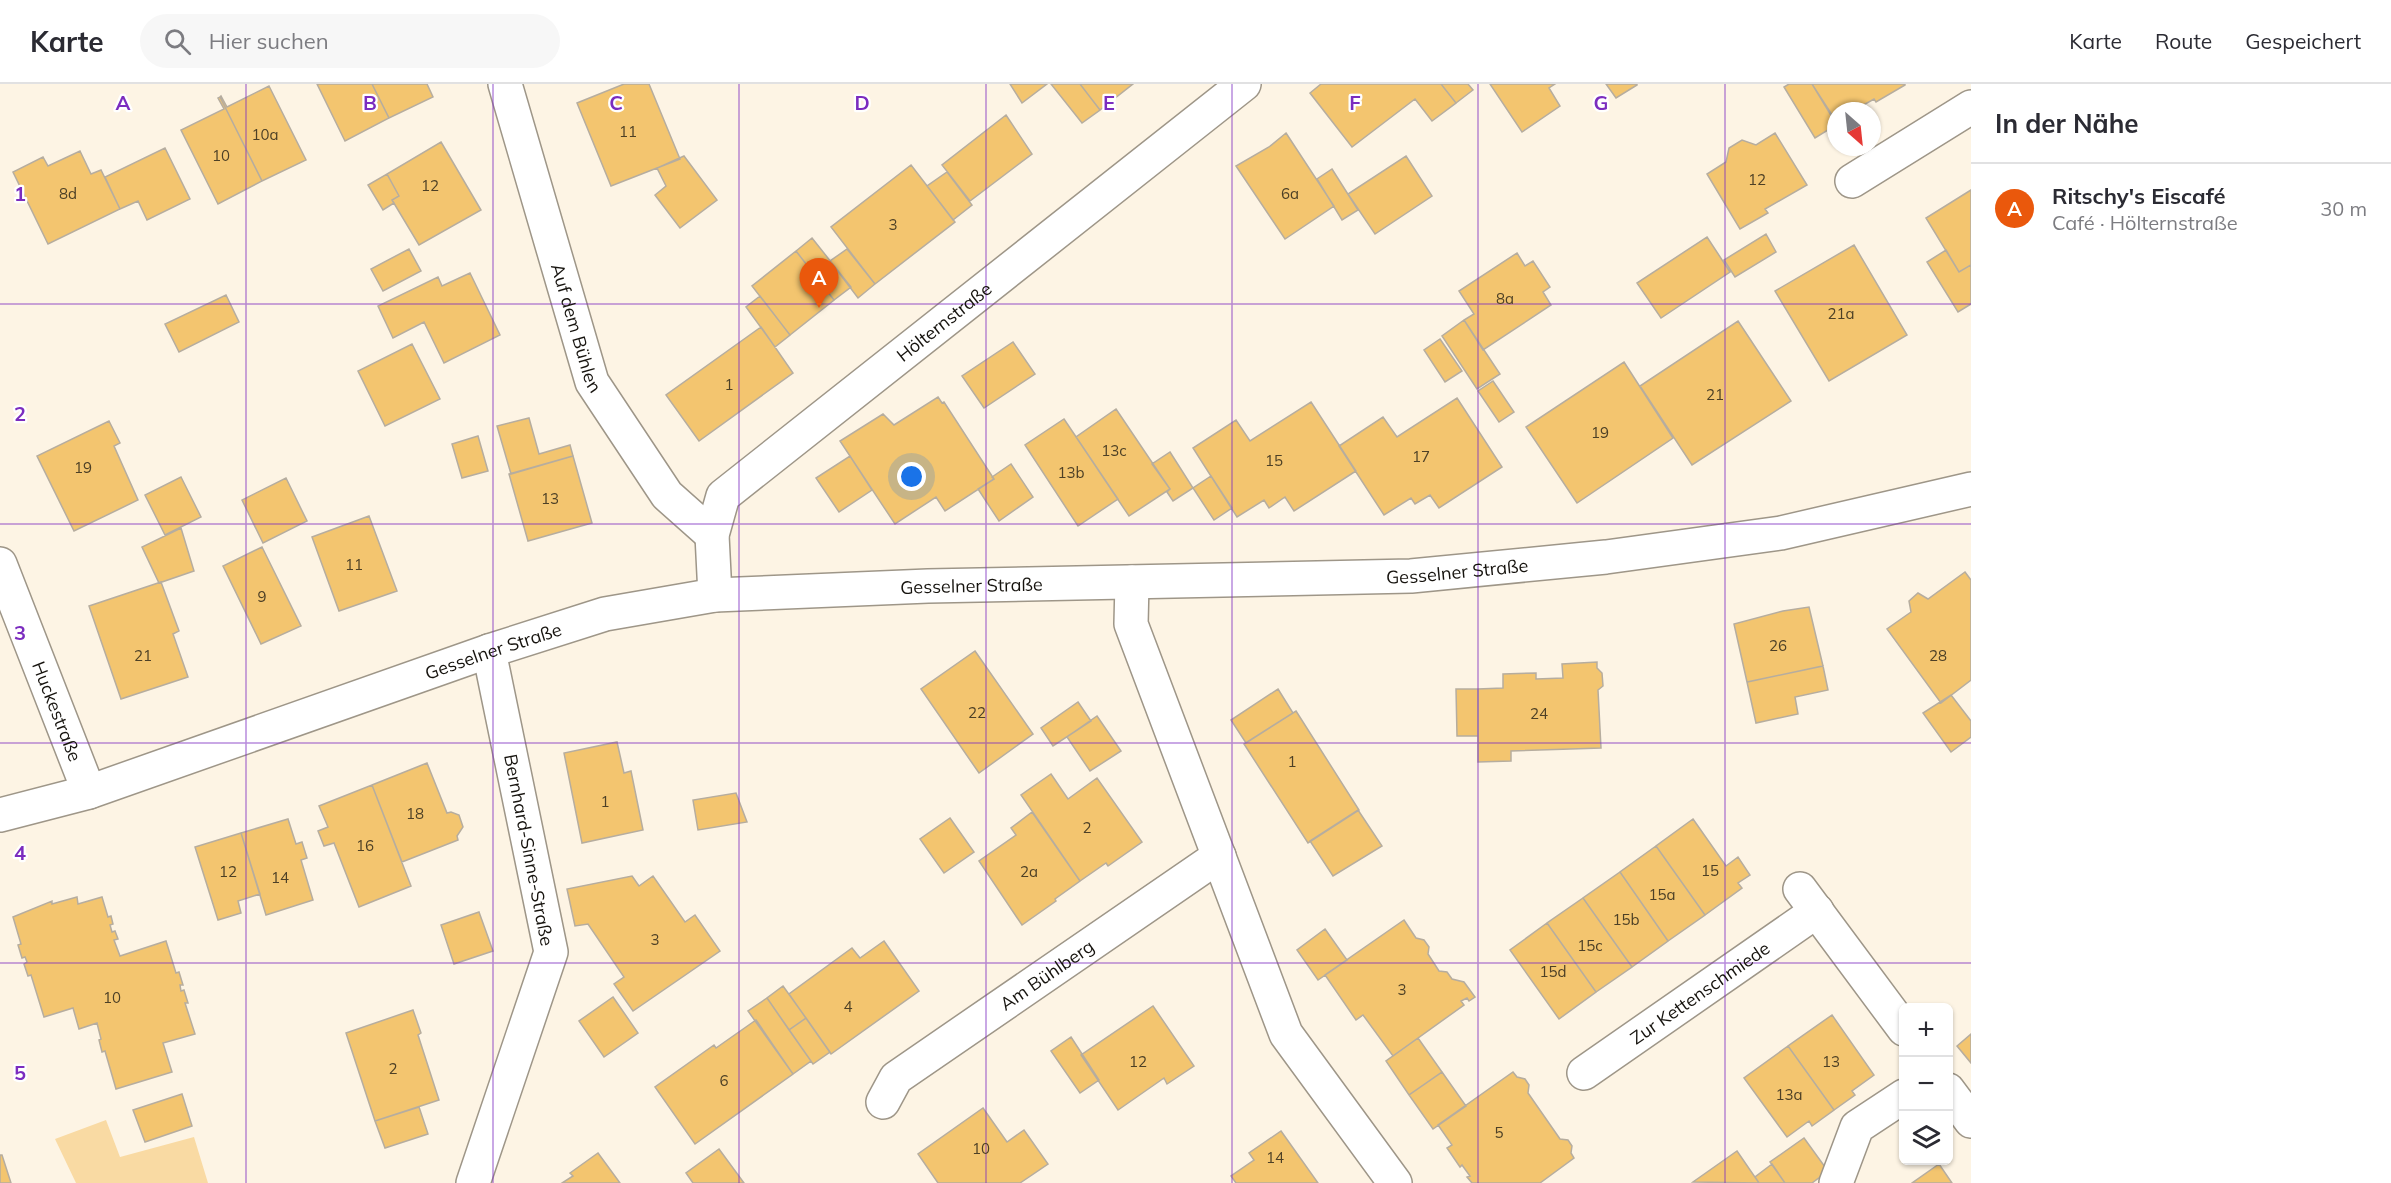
<!DOCTYPE html>
<html lang="de">
<meta charset="utf-8">
<style>
:root{--surface:#fff;--page:#f7f7f7;--text:#2b2b33;--muted:#7c7c81;--line:#e1e1e2;--accent:#ea580c}
body{margin:0;font-family:Mulish,sans-serif;background:var(--page);color:var(--text)}
.controls{position:absolute;right:18px;bottom:18px;display:grid;overflow:hidden;border-radius:9px;box-shadow:0 2px 4px #0004}
.controls button{width:54px;height:54px;display:grid;place-items:center;padding:0;border:0;border-bottom:2px solid var(--line);background:var(--surface);color:var(--text);font:30px sans-serif}
.compass{position:absolute;left:1827px;top:18px;width:54px;height:54px;border-radius:50%;background:var(--surface);box-shadow:0 2px 4px #0004;rotate:153deg}
.you{position:absolute;left:912px;top:393px;width:21px;height:21px;margin:-15px;border:4px solid #fff;border-radius:50%;background:#1a73e8;box-shadow:0 0 0 9px #1a73e833}
.badge{display:grid;place-items:center;width:39px;height:39px;border-radius:50%;background:var(--accent);color:#fff;font-size:20px;font-weight:700}
.pin{position:absolute;translate:-50% -50px;filter:drop-shadow(0 2px 3px #0008)}
.pin::after{content:'';position:absolute;top:32px;width:21px;height:18px;background:inherit;clip-path:polygon(0 0,100% 0,50% 100%)}
.list{margin:0;padding:0;list-style:none}
h2{display:flex;justify-content:space-between;align-items:center;height:78px;margin:0;padding:0 24px;font-size:26px}
h2 small{font-size:20px;font-weight:400;color:var(--muted)}
.list li{display:grid;grid-template-columns:39px 1fr auto;gap:18px;align-items:center;box-sizing:border-box;height:90px;padding:0 24px;border-top:2px solid var(--line)}
.list b{display:block;font-size:22px;white-space:nowrap}
.list p{margin:0;font-size:20px;white-space:nowrap;color:var(--muted)}
.list em{font-size:20px;font-style:normal;color:var(--muted)}
.icon{flex:none;width:33px;height:33px;fill:none;stroke:currentColor;stroke-width:2;stroke-linecap:round;stroke-linejoin:round}
.map{position:relative;flex:none;width:1971px;height:1099px;overflow:hidden}
header{display:flex;align-items:center;gap:36px;box-sizing:border-box;height:84px;padding:0 30px;background:var(--surface);border-bottom:2px solid var(--line)}
header strong{font-size:28px}
nav{display:flex;gap:33px;margin-inline-start:auto;font-size:21px}
.search{width:420px;height:54px;background:var(--page);display:flex;align-items:center;gap:15px;box-sizing:border-box;padding:0 21px;border-radius:33px;color:var(--muted);font-size:22px}
main{display:flex}
aside{flex:1;background:var(--surface)}
.map>svg:first-child{display:block}
</style>
<header>
<strong>Karte</strong>
<div class="search"><svg class="icon" aria-label="search" viewBox="0 0 24 24"><circle cx="10" cy="10" r="6"/><path d="M15 15l6 6"/></svg>Hier suchen</div>
<nav><a>Karte</a><a>Route</a><a>Gespeichert</a></nav>
</header>
<main>
<div class="map">
<svg width="1971" height="1099" viewBox="0 0 1971 1099">
<rect width="100%" height="100%" fill="#fdf4e4"/>
<path fill="#f9daa3" d="M106,1036L120,1073L194,1053L208,1099H76L55,1055Z"/>
<path fill="#f3c56f" stroke="#b6ad9f" stroke-width="1.5" d="M317,0H372L389,34L345,57Z
M372,0H427L433,13L389,34Z
M624,0H649L680,75L611,102L577,19Z
M1010,0H1047L1022,19Z
M1051,0H1080L1100,26L1082,39Z
M1080,0H1133L1100,26Z
M1321,0H1441L1456,19L1432,37L1415,15L1352,63L1310,9Z
M1441,0H1468L1473,6L1456,19Z
M1490,0H1555L1549,4L1560,22L1522,48Z
M1606,0H1637V1L1616,14Z
M1789,0H1812L1836,37V41L1815,54L1784,3Z
M1812,0H1905V1L1876,18L1874,15L1853,27H1836L1835,38Z
M269,2L306,76L262,97L220,13L221,12L227,23Z
M220,13L262,97L218,120L181,46L224,25L218,14Z
M1006,31L1032,70L970,117L942,81Z
M1286,49L1334,122L1285,155L1236,82L1269,63Z
M1775,49L1807,101L1765,125L1768,129L1740,145L1707,90L1726,78L1729,64L1742,56L1756,61Z
M441,58L481,126L419,161L392,116L399,112L387,90Z
M165,64L190,115L147,136L138,117L120,125L105,93Z
M80,67L91,90L101,86L120,125L48,160L13,88L43,73L48,82Z
M684,72L717,116L680,144L655,111L666,102L657,84Z
M1406,72L1432,112L1375,150L1348,110Z
M911,81L955,138L875,200L831,143Z
M1332,85L1358,126L1342,136L1317,95Z
M947,88L972,121L953,136L927,102Z
M387,90L399,112L392,116L394,119L383,126L368,101Z
M1971,106V181L1959,188L1926,134Z
M1766,150L1776,168L1735,193L1724,176Z
M1707,153L1730,188L1661,234L1637,199Z
M812,154L851,203L834,216L796,167Z
M1854,161L1907,251L1829,297L1775,207Z
M409,165L421,187L383,207L371,185Z
M847,165L875,200L858,214L830,177Z
M1946,166L1959,188L1971,181V220L1958,228L1927,178Z
M796,167L834,216L790,251L752,202Z
M1517,169L1525,182L1533,177L1550,203L1543,208L1551,221L1483,266L1464,236L1474,230L1459,207Z
M470,189L500,251L444,279L424,238L393,254L378,222L438,193L442,202Z
M226,211L239,238L179,268L165,240Z
M760,212L790,251L775,263L746,223Z
M1464,236L1500,290L1477,305L1442,252Z
M1738,237L1791,317L1692,381L1640,302Z
M761,243L793,289L699,357L666,311Z
M1440,255L1462,287L1445,298L1424,266Z
M1013,258L1035,290L984,324L962,292Z
M412,260L440,315L385,342L358,287Z
M1624,278L1673,354L1577,419L1526,343Z
M1493,297L1514,328L1499,338L1478,307Z
M938,313L942,319L944,318L994,395L945,427L936,413L895,440L840,357L883,330L894,341Z
M1457,314L1502,383L1439,424L1430,411L1415,420L1411,414L1384,431L1339,362L1383,333L1397,353Z
M1311,318L1356,387L1294,427L1285,413L1269,424L1264,416L1237,433L1193,364L1236,336L1250,357Z
M1116,325L1170,405L1129,432L1076,353Z
M529,334L539,370L570,361L573,372L511,390L497,342Z
M1064,335L1118,415L1078,442L1025,361Z
M109,337L120,359L114,362L138,416L74,447L37,372Z
M478,352L488,387L462,394L452,360Z
M1170,368L1193,404L1173,417L1167,408L1170,405L1152,380Z
M573,372L592,439L528,457L509,390Z
M850,372L872,406L839,428L816,394Z
M1011,380L1033,413L999,437L978,405L994,395L992,393Z
M1211,392L1232,424L1214,436L1193,404Z
M181,393L201,433L165,451L145,411Z
M286,394L307,437L263,459L242,416Z
M369,432L397,507L339,527L312,453Z
M181,444L194,487L159,499L142,463Z
M262,463L301,542L261,560L223,482Z
M1965,488L1971,496V596L1941,619L1887,545L1911,528L1909,517L1918,509L1928,515Z
M161,498L179,547L173,550L188,593L121,615L89,522Z
M1809,523L1823,582L1747,598L1734,540L1783,527Z
M975,567L1033,650L979,689L921,605Z
M1597,578V584L1602,589L1603,602L1598,606L1601,664L1511,667V677L1478,678V605L1503,604V590L1536,589V595L1563,594L1562,580Z
M1823,582L1828,606L1795,613L1798,630L1756,639L1747,598Z
M1278,605L1293,629L1246,659L1231,636Z
M1456,605H1478V652H1457Z
M1951,611L1971,637V653L1951,668L1923,629Z
M1078,618L1091,637L1053,662L1041,644Z
M1296,627L1359,726L1308,759L1244,660Z
M1097,632L1121,667L1090,687L1067,653Z
M617,658L624,689L631,687L643,746L582,759L564,669Z
M427,679L447,729L451,728L459,731L463,743L457,752L458,756L402,778L372,701Z
M1051,690L1068,715L1097,694L1142,758L1108,782L1106,779L1080,797L1021,711Z
M372,701L411,802L359,823L334,759L324,762L318,747L328,743L319,722Z
M736,709L747,738L698,746L693,716Z
M1358,726L1382,762L1333,792L1310,757Z
M1032,728L1080,797L1055,815L1056,817L1022,841L979,777L1016,751L1011,744Z
M950,734L974,768L944,789L920,755Z
M288,735L296,760L302,758L307,774L301,776L313,816L266,831L241,749Z
M1693,735L1726,782L1738,773L1750,791L1738,799L1742,804L1705,831L1656,762Z
M241,749L260,810L238,817L241,829L218,836L195,763Z
M1656,762L1705,831L1668,857L1620,788Z
M1620,788L1668,857L1632,883L1583,814Z
M632,792L639,802L653,792L685,838L695,831L720,867L633,927L614,900L624,893L588,840L575,842L567,805Z
M77,813L78,820L102,813L108,833L111,832L113,840L110,841L112,848L115,847L118,855L114,856L120,872L166,857L176,889L179,888L183,901H180L181,907L184,906L188,919H185L195,950L163,959L172,988L116,1005L105,967L102,968L99,956L101,955L97,939L79,945L73,924L44,933L31,891L28,892L24,880L27,878L25,873L22,874L18,861L21,860L13,833L52,817V820Z
M1583,814L1632,883L1596,908L1547,839Z
M479,828L493,867L454,880L441,841Z
M1404,836L1416,854L1424,856L1429,863L1428,870L1439,887L1447,888L1452,895L1464,898L1475,913L1469,917L1467,914L1461,917L1464,921L1393,972L1363,931L1356,936L1325,891Z
M1547,839L1596,908L1559,935L1510,866Z
M1325,845L1347,876L1318,896L1297,866Z
M884,857L919,907L831,970L789,910L852,864L860,874Z
M783,902L806,934L789,946L767,914Z
M613,913L638,949L604,973L579,937Z
M767,914L811,977L793,990L748,927Z
M1153,922L1194,982L1167,1000L1164,994L1118,1026L1081,971Z
M413,926L421,949L418,951L439,1016L375,1037L346,949Z
M1832,931L1874,991L1852,1007L1855,1011L1834,1026L1788,962Z
M806,934L830,968L813,980L789,946Z
M756,936L793,990L695,1060L655,1003L714,961L716,964Z
M1971,950V979L1957,962Z
M1071,953L1099,996L1080,1009L1051,967Z
M1418,954L1442,988L1409,1011L1386,977Z
M1788,962L1834,1026L1812,1042L1809,1037L1787,1053L1744,994Z
M1442,988L1466,1022L1433,1045L1409,1011Z
M1513,988L1517,993L1525,995L1529,1001L1528,1009L1560,1055L1568,1056L1572,1062L1571,1069L1574,1074L1540,1099H1472L1467,1093L1470,1092L1462,1081L1460,1083L1447,1064L1452,1061L1438,1041Z
M182,1010L192,1042L145,1058L133,1026Z
M419,1023L428,1050L385,1064L375,1037Z
M983,1024L1007,1058L1024,1046L1048,1080L1020,1099H938L918,1070Z
M1281,1047L1318,1099H1236L1231,1092L1254,1076L1249,1069Z
M1804,1054L1828,1087L1812,1099H1785L1770,1078Z
M719,1065L744,1099H693L686,1089Z
M1737,1067L1759,1099L1693,1098Z
M598,1069L620,1099H562L573,1092L570,1089Z
M0,1071H2L11,1099H0Z
M1772,1080L1785,1099H1759L1755,1093Z
M1939,1080L1952,1099H1912Z"/>
<g fill="none" stroke-linecap="round" stroke-linejoin="round">
<defs>
<g id="minor">
<path id="s1" d="M505,0L592,298L667,411L712,451"/>
<path d="M1852,97L1971,23"/>
<path id="s2" d="M0,480L89,708"/>
<path d="M1132,498L1131,540L1286,950L1395,1099"/>
<path id="s3" d="M715,511L712,451L723,412L1244,0"/>
<path id="s4" d="M0,731L89,708L489,567L605,530L715,511L928,502L1411,492L1606,473L1781,449L1971,405"/>
<path d="M1800,805L1904,945"/>
<path id="s5" d="M1584,989L1817,827"/>
<path d="M1948,1006L1971,1037"/>
<path id="s6" d="M883,1018L896,994L1219,772"/>
<path d="M473,1099L551,868L489,567"/>
<path d="M1836,1099L1857,1043L1904,1012"/>
</g>
</defs>
<use href="#minor" stroke="#9e9688" stroke-width="36"/>
<use href="#minor" stroke="#fff" stroke-width="33"/>
</g>
<path fill="none" stroke="#7b2cbf" stroke-width="1.5" stroke-opacity="0.55" d="M246,0V1099M493,0V1099M739,0V1099M986,0V1099M1232,0V1099M1478,0V1099M1725,0V1099M0,220H1971M0,440H1971M0,659H1971M0,879H1971"/>
<g text-anchor="middle" dominant-baseline="central" stroke-width="4.5" stroke-linejoin="round" paint-order="stroke">
<g font-size="15" fill="#4d4026">
<text x="628" y="47">11</text>
<text x="265" y="50">10a</text>
<text x="221" y="71">10</text>
<text x="1757" y="95">12</text>
<text x="430" y="101">12</text>
<text x="68" y="109">8d</text>
<text x="1290" y="109">6a</text>
<text x="893" y="140">3</text>
<text x="1505" y="214">8a</text>
<text x="1841" y="229">21a</text>
<text x="729" y="300">1</text>
<text x="1715" y="310">21</text>
<text x="1600" y="348">19</text>
<text x="1114" y="366">13c</text>
<text x="1421" y="372">17</text>
<text x="1274" y="376">15</text>
<text x="83" y="383">19</text>
<text x="1071" y="388">13b</text>
<text x="550" y="414">13</text>
<text x="354" y="480">11</text>
<text x="262" y="512">9</text>
<text x="1778" y="561">26</text>
<text x="143" y="571">21</text>
<text x="1938" y="571">28</text>
<text x="977" y="628">22</text>
<text x="1539" y="629">24</text>
<text x="1292" y="677">1</text>
<text x="605" y="717">1</text>
<text x="415" y="729">18</text>
<text x="1087" y="743">2</text>
<text x="365" y="761">16</text>
<text x="1710" y="786">15</text>
<text x="228" y="787">12</text>
<text x="1029" y="787">2a</text>
<text x="280" y="793">14</text>
<text x="1662" y="810">15a</text>
<text x="1626" y="835">15b</text>
<text x="655" y="855">3</text>
<text x="1590" y="861">15c</text>
<text x="1553" y="887">15d</text>
<text x="1402" y="905">3</text>
<text x="112" y="913">10</text>
<text x="848" y="922">4</text>
<text x="1138" y="977">12</text>
<text x="1831" y="977">13</text>
<text x="393" y="984">2</text>
<text x="724" y="996">6</text>
<text x="1789" y="1010">13a</text>
<text x="1499" y="1048">5</text>
<text x="981" y="1064">10</text>
<text x="1275" y="1073">14</text>
</g>
<g font-size="18" fill="#16130e" stroke="#fff">
<text stroke="none"><textPath href="#s3" startOffset="382">Hölternstraße</textPath></text>
<text stroke="none"><textPath href="#s1" startOffset="254">Auf dem Bühlen</textPath></text>
<text stroke="none"><textPath href="#s4" startOffset="1492">Gesselner Straße</textPath></text>
<text stroke="none"><textPath href="#s4" startOffset="1006">Gesselner Straße</textPath></text>
<text stroke="none"><textPath href="#s4" startOffset="520">Gesselner Straße</textPath></text>
<text stroke="none"><textPath href="#s2" startOffset="158">Huckestraße</textPath></text>
<text transform="translate(529 766) rotate(79)">Bernhard-Sinne-Straße</text>
<text stroke="none"><textPath href="#s6" startOffset="210">Am Bühlberg</textPath></text>
<text stroke="none"><textPath href="#s5" startOffset="141">Zur Kettenschmiede</textPath></text>
</g>
</g>
<g font-size="20" text-anchor="middle" font-weight="bold" fill="#7b2cbf" stroke="#fff" stroke-width="4.5" stroke-linejoin="round" paint-order="stroke">
<text x="123" y="26">A</text>
<text x="370" y="26">B</text>
<text x="616" y="26">C</text>
<text x="862" y="26">D</text>
<text x="1109" y="26">E</text>
<text x="1355" y="26">F</text>
<text x="1601" y="26">G</text>
<text x="20" y="117">1</text>
<text x="20" y="337">2</text>
<text x="20" y="556">3</text>
<text x="20" y="776">4</text>
<text x="20" y="996">5</text>
</g>
</svg>
<div class="controls">
<button>+</button>
<button>−</button>
<button><svg class="icon" aria-label="layers" viewBox="0 0 24 24"><path d="M12 4l9 5-9 5-9-5zM3 14l9 5 9-5"/></svg></button>
</div>
<svg class="compass" viewBox="-18 -18 36 36"><path d="M0-13l5 13h-10z" fill="#e53935"/><path d="M0 13l5-13h-10z" fill="#7c7c81"/></svg>
<div class="you"></div>
<div class="pin badge" style="left:819px;top:224px">A</div>
</div>
<aside>
<h2>In der Nähe<small></small></h2>
<ul class="list">
<li><span class="badge">A</span><div><b>Ritschy's Eiscafé</b><p>Café · Hölternstraße</p></div><em>30 m</em></li>
</ul>
</aside>
</main>
